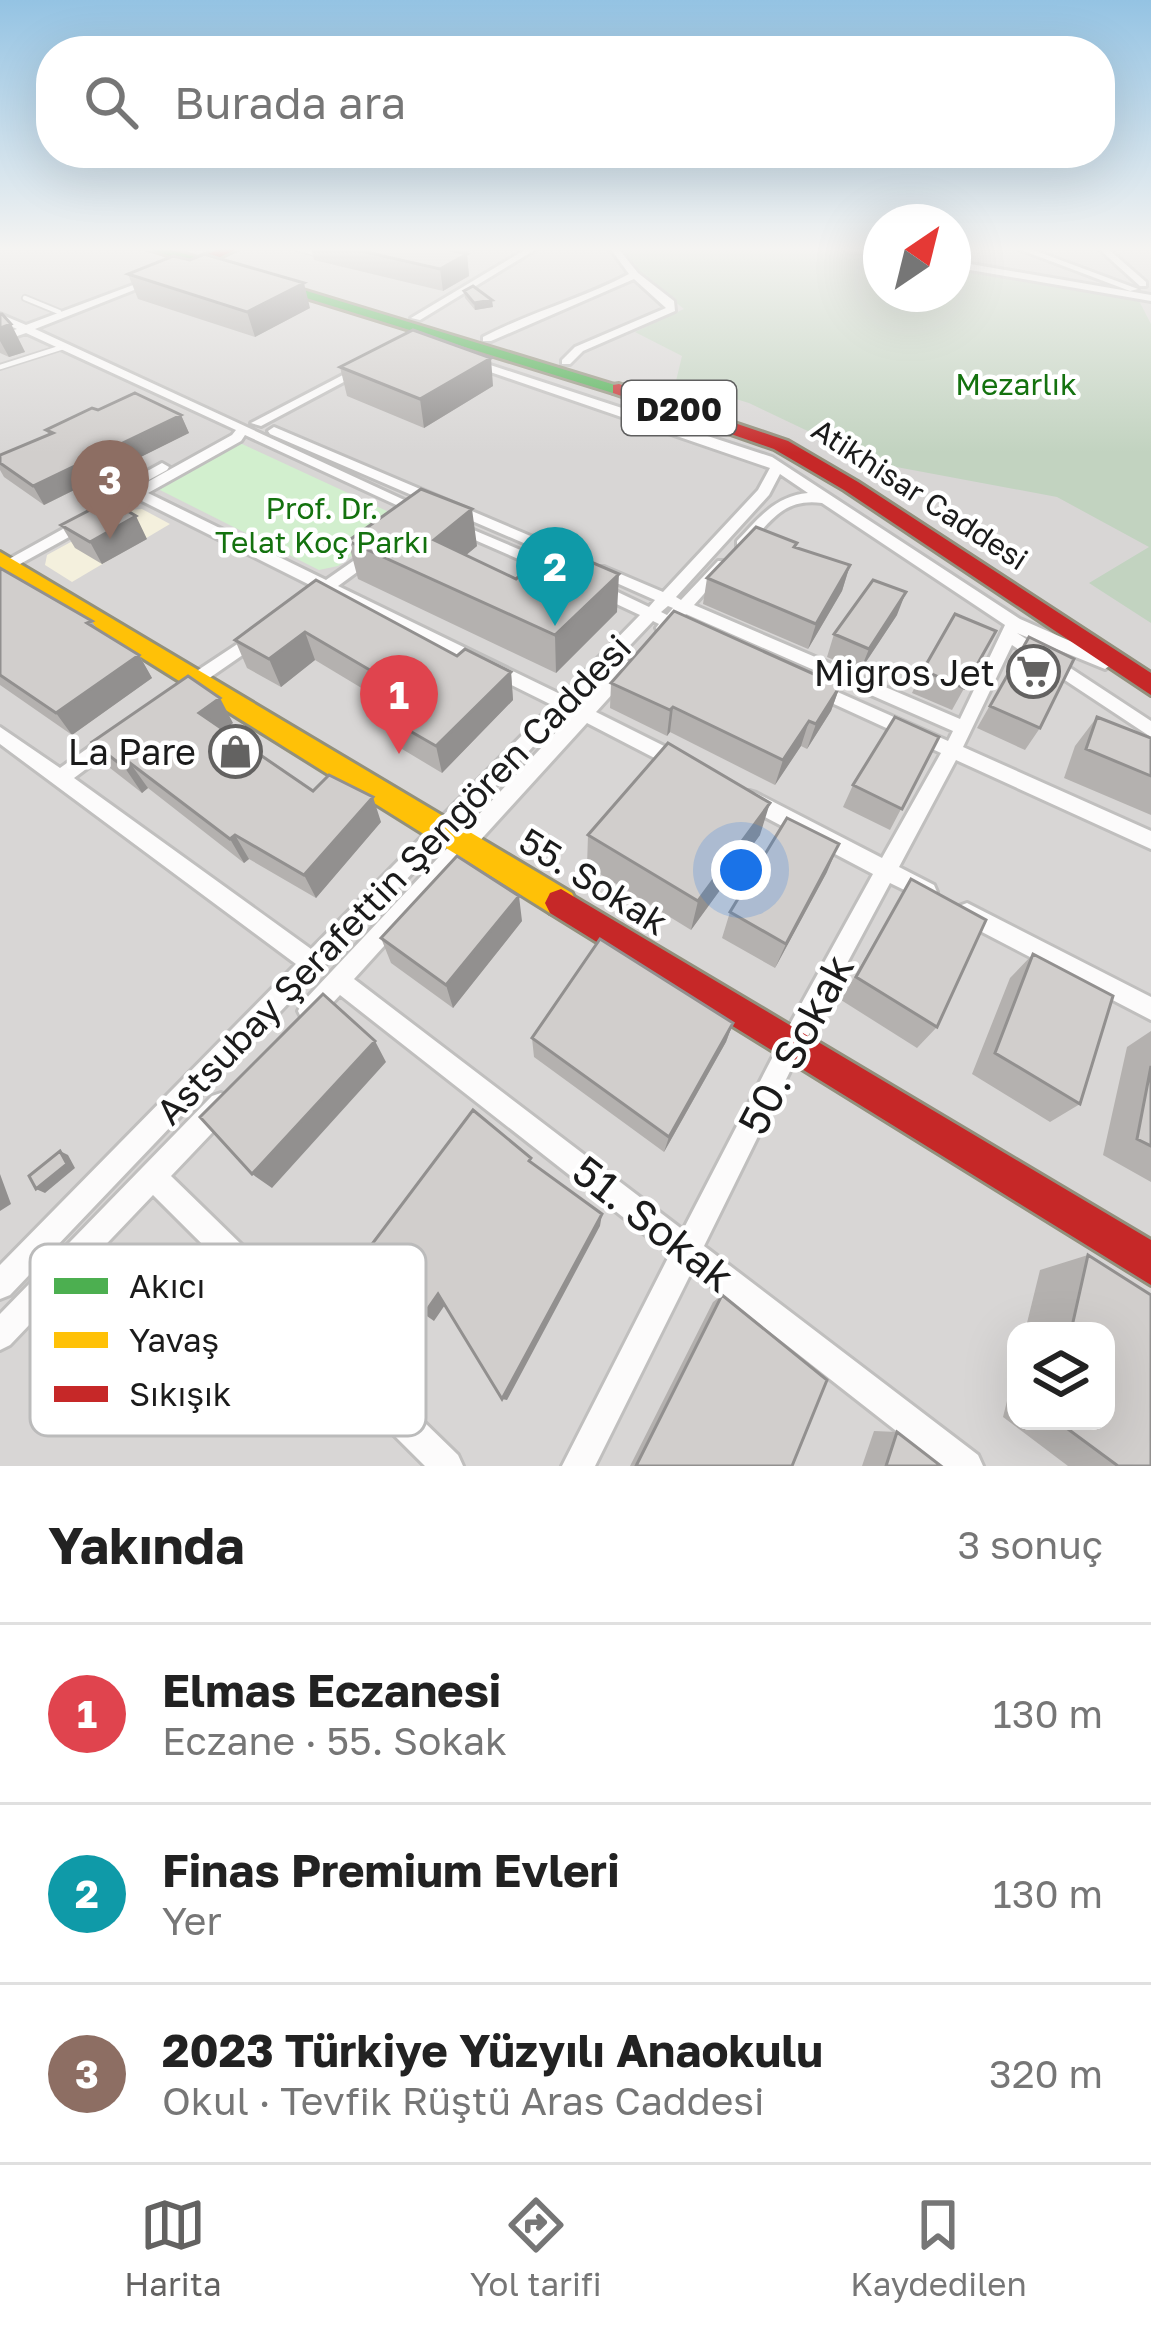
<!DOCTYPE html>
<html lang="tr">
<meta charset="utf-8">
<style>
:root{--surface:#fff;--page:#f2f2f2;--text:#222;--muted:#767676;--line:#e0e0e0;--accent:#636261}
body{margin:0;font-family:"Golos Text",sans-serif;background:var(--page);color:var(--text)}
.controls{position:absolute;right:36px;bottom:36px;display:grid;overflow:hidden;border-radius:24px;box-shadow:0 12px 48px #0002}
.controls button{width:108px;height:108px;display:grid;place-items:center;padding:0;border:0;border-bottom:3px solid var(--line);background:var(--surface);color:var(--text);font:60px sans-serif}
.compass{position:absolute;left:863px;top:204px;width:108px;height:108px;border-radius:50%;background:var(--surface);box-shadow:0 12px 48px #0002;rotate:35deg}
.you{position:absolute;left:741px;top:870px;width:42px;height:42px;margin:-30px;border:9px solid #fff;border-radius:50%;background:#1a73e8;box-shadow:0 0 0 18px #1a73e833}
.badge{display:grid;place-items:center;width:78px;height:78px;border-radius:50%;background:var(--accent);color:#fff;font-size:39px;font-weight:700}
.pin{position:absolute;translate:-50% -99px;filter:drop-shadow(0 3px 6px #0008)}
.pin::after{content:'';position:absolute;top:63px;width:42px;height:36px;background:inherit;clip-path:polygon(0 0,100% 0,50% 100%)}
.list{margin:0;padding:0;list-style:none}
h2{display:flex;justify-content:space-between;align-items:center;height:156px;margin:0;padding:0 48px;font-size:51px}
h2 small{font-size:39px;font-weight:400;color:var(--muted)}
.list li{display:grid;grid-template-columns:78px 1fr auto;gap:36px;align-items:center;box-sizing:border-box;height:180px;padding:0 48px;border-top:3px solid var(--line)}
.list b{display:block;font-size:45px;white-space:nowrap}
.list p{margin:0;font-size:39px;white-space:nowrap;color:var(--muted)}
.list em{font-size:39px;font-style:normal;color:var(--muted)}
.icon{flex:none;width:66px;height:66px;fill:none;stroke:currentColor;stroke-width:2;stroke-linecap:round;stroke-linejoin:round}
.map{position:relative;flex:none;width:1151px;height:1466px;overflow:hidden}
.search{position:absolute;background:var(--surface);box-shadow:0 12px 48px #0002;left:36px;right:36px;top:36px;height:132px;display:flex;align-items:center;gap:30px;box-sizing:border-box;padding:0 42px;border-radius:48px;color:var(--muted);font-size:45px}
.sheet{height:696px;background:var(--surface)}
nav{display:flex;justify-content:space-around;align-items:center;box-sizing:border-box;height:168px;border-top:3px solid var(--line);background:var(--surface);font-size:33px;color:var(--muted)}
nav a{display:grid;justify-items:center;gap:6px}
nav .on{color:var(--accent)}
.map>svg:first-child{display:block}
</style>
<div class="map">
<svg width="1151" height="1466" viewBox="0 0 1151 1466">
<rect width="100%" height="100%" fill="#e9e6e3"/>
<path fill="#d8d6d5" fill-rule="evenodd" d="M0,248H881V294H953V248H1151V1466H0ZM1016,1331H1106V1421H1016Z"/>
<path fill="#f4f0dd" d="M142,509L170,524L72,582L45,565L47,555L129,510Z"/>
<path fill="#c2d3c0" d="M619,248H836L881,255V294H953V267L1138,299L1151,324V623L1089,583L1149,547L1057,497L875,463L749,403L676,381L682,356L635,332L684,309L635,269Z"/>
<path fill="#d2efce" d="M240,443L402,518L338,566L319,570L158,489Z"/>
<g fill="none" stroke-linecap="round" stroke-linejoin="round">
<defs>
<path id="lane" d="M297,248L315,253
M25,298L59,312
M0,367L63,347"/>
<path id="street" d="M528,248H538L420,320L411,318Z
M610,248H618L638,273L674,301L675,311L583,351L570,364H562V360L575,347L666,308L634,279L491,341H483V337C530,312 582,299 629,274Z
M843,248L881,249V255L847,251Z
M1016,248H1028L1138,289L1130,291Z
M1098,248H1107L1146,282V286H1140Z
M953,261L1151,295V301L953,267Z
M149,279L157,281L35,329L428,511L426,514H416L245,435L241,441L148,493L326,580L369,550H379V556L338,586L562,695L640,615L595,594V586H605L649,607L655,600L594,573V567H604L663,592L758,490L770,468L464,363V359H472L772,457L1020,619L1111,659L1113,663L1105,669L1017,633L1151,721V737L1012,645L963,747L1151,831V849L956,760L899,867L934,885L937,892L934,899L927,901L890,883L799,1053L704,1246L978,1455L983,1466H941L692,1271L595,1466H562L670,1254L340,995L318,1019L310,1022L302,1019L298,1011L302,1003L572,715L566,712L10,1295L0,1299V1265L296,964L0,744V727L60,768L109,733H121L124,738L121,743L74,778L311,949L552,705L328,594L319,598L314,597L311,593L316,588L138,499L0,575V564L232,435L236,430L26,333L0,342V335L17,329L0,321V314L26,325ZM780,474L808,493C775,496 759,518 737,541V547H747C771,521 783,498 822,503L1005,625L960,719L694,605L728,567V561H718L681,600L676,597L769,495ZM668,606L673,608L667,615L661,612ZM686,614L953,731L948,741L824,686L818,684L809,690L812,694L941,753L882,858L756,793L749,791L742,793L739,799L742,805L873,874L783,1037L683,1230L354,979L587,723L670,766H684L686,761L684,756L596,712L635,669L637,665L635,661H623L582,705L576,702L653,621L659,624L656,628L658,632L664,633L671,630L683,634L689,633L691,629L680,621Z
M360,366L370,368L261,426L251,423Z
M274,427L573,554L575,557L573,560H563L270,434L268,431Z
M162,463L169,467L167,470L101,506L96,507L89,503Z
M457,523L563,568L565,571L563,574H553L452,530V524Z
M257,631L263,633L265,637L263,641L192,690H180L177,686L180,682Z
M967,903L1151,997V1020L959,920L956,913L959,906Z
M221,1093L230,1096L233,1105L230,1114L171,1176L458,1455L463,1466H425L153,1195L10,1345L0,1350V1314L212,1096Z"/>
<path id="fast" d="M145,248H165L628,389L613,393Z"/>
<path id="slow" d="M0,552L572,893L577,903L572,913L561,917L550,913L0,569Z"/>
<path id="jam" d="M221,248H239L203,265L191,262Z
M619,384L788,441L858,482L1151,673V695L844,490L774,449L613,393V385Z
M561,889L1151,1240V1285L550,913L545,903L550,893Z"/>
</defs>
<use href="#lane" stroke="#c0bfbe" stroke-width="8"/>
<use href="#street" stroke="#c0bfbe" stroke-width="6"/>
<use href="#fast" stroke="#92907d" stroke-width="6"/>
<use href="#slow" stroke="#92907d" stroke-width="6"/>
<use href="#jam" stroke="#92907d" stroke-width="6"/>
<use href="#lane" stroke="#fcfbfb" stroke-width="4.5"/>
<use href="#street" fill="#fcfbfb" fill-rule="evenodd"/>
<use href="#fast" fill="#4caf50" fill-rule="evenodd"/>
<use href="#slow" fill="#ffc107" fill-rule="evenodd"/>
<use href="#jam" fill="#c62828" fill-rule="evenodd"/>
</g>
<path fill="#b4b1af" d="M311,248H476L465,253L467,254L469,276L443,291L314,260Z
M128,274L310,308L255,337L138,299Z
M464,291L493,307L475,310L465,298Z
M0,314L11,324L25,352L9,357L0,353Z
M340,367L493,386L424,428L347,396Z
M98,410L181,415L189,433L44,505L4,477L0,470V455L49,435L46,430Z
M61,525L147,539L102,564L75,548Z
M348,541L477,546L466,555L516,579L617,612L556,673L358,579Z
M796,547L850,565L842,591L808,649L703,604L707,578Z
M0,568L92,621L97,629L139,655L152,678L72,735L0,685Z
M316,580L457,656L511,672L513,700L442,773L397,746L389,719L398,710L315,660L281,687L247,668L235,640Z
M897,615L860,671L827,657L834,634Z
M996,631L952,710L912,693L923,670Z
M1029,637L1040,728L1025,750L977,728Z
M611,683L840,686L831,711L807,749L801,746L775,785L670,732L667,736L610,708Z
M1097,717L1151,738V815L1064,778L1075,746Z
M233,723L224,730L313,791L381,822L316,898L249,859L244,863L148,788L142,793L110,768L92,742Z
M939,737L890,830L843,807L853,785Z
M588,835H760L691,930L587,866Z
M827,872L775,968L722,938L730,912Z
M911,879L937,1027L917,1048L841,1000Z
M522,921L453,1008L391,963L381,938Z
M1033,954L1080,1104L1050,1122L972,1074L1010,978Z
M733,1023L726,1042L664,1152L534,1057L532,1038Z
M1151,1031V1182L1103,1155L1127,1047Z
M1088,1255L1151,1466H1068L1003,1417L1016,1365V1421H1106V1331H1025L1040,1270Z
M722,1295L792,1466H630L713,1302Z
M874,1431L897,1432L941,1466H862Z"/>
<path fill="#92908f" d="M435,248H476L438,268Z
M467,254L469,276L443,291L440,269Z
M304,283L310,308L255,337L247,312Z
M492,300L493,307L475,310L474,303Z
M11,324L25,352L9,357L0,341V328Z
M491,358L493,386L424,428L420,399Z
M181,415L189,433L44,505L33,486Z
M472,509L477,546L440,577L434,540Z
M136,516L147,539L102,564L90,542Z
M850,565L842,591L808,649L816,624Z
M619,574L617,612L556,673L555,635Z
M906,592L897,615L860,671L869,649Z
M305,632L315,660L281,687L269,659Z
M139,655L152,678L72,735L56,713Z
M511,672L513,700L442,773L436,746Z
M840,686L831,711L807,749L816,724Z
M220,698L233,723L212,739L199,713Z
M673,707L670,732L667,736L670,710Z
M809,721L801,746L775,785L783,760Z
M130,763L148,788L142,793L125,768Z
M373,797L381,822L316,898L304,875Z
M770,803L760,835L691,930L698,901Z
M235,835L249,859L244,863L230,839Z
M839,844L827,872L775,968L786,944Z
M519,896L522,921L453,1008L446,985Z
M733,1023L726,1042L664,1152L669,1137Z
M375,1041L386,1062L272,1188L252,1174Z
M60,1151L68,1155L75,1168L45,1193L36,1189Z
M0,1174L11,1204L0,1211Z
M602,1214L600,1226L507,1400L502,1399Z
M438,1294L447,1302L434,1321L424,1314Z"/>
<path fill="#d1cecc" stroke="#92908f" stroke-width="3" d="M348,248H442L467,254L440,269Z
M204,254L304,283L247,312L128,274L173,256L190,260Z
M473,286L492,300L474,303L464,291Z
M0,314H2L11,324L0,328Z
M413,330L491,358L420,399L340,367Z
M135,393L181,415L33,486L0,463V455L53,433L46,430L92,408L98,410Z
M421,489L472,509L434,540L516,579L554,546L619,574L555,635L348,541Z
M109,500L136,516L90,542L61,525Z
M756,527L797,543L794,547L850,565L816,624L707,578Z
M0,568L92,621L87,623L139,655L56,713L0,675Z
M316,580L457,656L465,649L511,672L436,746L389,719L414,696L305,632L269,659L235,640Z
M873,580L906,592L869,649L834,634Z
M674,611L840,686L816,724L809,721L783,760L673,707L670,710L611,683Z
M955,614L996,631L964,688L923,670Z
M1029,637L1074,659L1040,728L990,706Z
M188,676L220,698L199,713L313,791L329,775L373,797L304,875L235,835L230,839L130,763L125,768L92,742Z
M895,717L939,737L902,809L853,785Z
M1097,717L1151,738V776L1086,749Z
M668,743L770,803L698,901L588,835Z
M787,818L839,844L786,944L730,912Z
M457,856L519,896L446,985L381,938Z
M911,879L986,920L937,1027L856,977Z
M600,939L733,1023L669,1137L532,1038Z
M1033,954L1113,996L1080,1104L995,1053Z
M323,994L375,1041L252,1174L200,1117Z
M1151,1066V1146L1137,1139Z
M473,1110L531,1158L529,1161L602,1214L502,1399L438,1294L424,1314L363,1256Z
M60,1151L67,1164L36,1189L29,1176Z
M1088,1255L1151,1295V1466H1118L1057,1421H1106V1331H1071Z
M722,1295L827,1380L792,1466H636Z
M897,1432L941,1466H886Z"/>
<linearGradient id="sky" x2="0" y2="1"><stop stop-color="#94c3e3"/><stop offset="0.55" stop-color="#f5f4f2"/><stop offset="1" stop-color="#f5f4f2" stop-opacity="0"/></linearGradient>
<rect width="1151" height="453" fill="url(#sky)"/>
<defs>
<symbol id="supermarket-ring" viewBox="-11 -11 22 22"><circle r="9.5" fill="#fff" stroke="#636261" stroke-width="1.5"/><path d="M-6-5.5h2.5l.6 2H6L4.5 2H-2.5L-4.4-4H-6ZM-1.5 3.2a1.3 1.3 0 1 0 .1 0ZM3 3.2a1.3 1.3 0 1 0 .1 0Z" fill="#636261"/></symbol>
<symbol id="shop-ring" viewBox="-11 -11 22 22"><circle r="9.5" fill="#fff" stroke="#636261" stroke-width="1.5"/><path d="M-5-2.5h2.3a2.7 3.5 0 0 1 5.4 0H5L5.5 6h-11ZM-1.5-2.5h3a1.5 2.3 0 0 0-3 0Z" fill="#636261"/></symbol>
</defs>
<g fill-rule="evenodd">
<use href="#supermarket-ring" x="1004" y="642" width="59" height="59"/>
<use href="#shop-ring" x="206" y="722" width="59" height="59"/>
</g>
<g text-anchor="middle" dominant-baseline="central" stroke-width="9" stroke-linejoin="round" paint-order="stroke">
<g font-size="30" fill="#14720f" stroke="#fff">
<text x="1016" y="384">Mezarlık</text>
<text x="322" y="508">Prof. Dr.<tspan x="322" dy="34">Telat Koç Parkı</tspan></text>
</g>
<g font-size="30" fill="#1b1b1b" stroke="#fff">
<text transform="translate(920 494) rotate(33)">Atikhisar Caddesi</text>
</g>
<rect fill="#fff" stroke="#5f5f5f" stroke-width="3" x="622" y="381" width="114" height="54" rx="9"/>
<g font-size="33" font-weight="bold" fill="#1b1b1b">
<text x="679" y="408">D200</text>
</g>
<g font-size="36" fill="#1b1b1b" stroke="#fff" text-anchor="end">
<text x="995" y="672">Migros Jet</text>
<text x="196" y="751">La Pare</text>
</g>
<g font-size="36" fill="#1b1b1b" stroke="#fff">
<text transform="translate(393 879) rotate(-46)">Astsubay Şerafettin Şengören Caddesi</text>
<text transform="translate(594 881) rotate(32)">55. Sokak</text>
</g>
<g font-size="42" fill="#1b1b1b" stroke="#fff">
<text transform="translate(795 1044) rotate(-62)">50. Sokak</text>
<text transform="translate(654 1223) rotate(38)">51. Sokak</text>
</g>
</g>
<rect x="30" y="1244" width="396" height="192" rx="18" fill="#fff" stroke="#bbb" stroke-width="3"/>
<rect x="54" y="1278" width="54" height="16" fill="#4caf50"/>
<rect x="54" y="1332" width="54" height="16" fill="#ffc107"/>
<rect x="54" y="1386" width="54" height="16" fill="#c62828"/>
<g font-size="33" fill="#1b1b1b">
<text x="129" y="1298">Akıcı</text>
<text x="129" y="1352">Yavaş</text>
<text x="129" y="1406">Sıkışık</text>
</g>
</svg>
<div class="controls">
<button><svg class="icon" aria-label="layers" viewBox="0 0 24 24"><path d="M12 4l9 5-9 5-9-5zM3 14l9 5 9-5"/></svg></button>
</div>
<svg class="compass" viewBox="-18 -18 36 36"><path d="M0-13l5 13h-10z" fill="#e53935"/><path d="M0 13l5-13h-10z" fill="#767676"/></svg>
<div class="you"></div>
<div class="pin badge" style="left:399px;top:754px;background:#e0444e">1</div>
<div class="pin badge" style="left:555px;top:626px;background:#0f9aa8">2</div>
<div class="pin badge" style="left:110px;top:539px;background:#8d6e63">3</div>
<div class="search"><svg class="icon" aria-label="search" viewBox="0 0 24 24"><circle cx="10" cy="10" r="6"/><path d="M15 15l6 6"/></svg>Burada ara</div>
</div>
<section class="sheet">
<h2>Yakında<small>3 sonuç</small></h2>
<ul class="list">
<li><span class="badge" style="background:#e0444e">1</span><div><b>Elmas Eczanesi</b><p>Eczane · 55. Sokak</p></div><em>130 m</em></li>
<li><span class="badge" style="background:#0f9aa8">2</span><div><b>Finas Premium Evleri</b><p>Yer</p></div><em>130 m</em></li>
<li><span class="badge" style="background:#8d6e63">3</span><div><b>2023 Türkiye Yüzyılı Anaokulu</b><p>Okul · Tevfik Rüştü Aras Caddesi</p></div><em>320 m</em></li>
</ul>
</section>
<nav>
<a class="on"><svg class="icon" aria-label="map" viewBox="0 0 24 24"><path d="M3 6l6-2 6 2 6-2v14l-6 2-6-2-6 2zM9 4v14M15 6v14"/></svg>Harita</a>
<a><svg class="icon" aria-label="directions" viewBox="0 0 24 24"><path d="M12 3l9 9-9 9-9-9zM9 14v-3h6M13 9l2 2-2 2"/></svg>Yol tarifi</a>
<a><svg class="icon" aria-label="saved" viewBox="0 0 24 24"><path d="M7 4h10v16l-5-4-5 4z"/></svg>Kaydedilen</a>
</nav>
